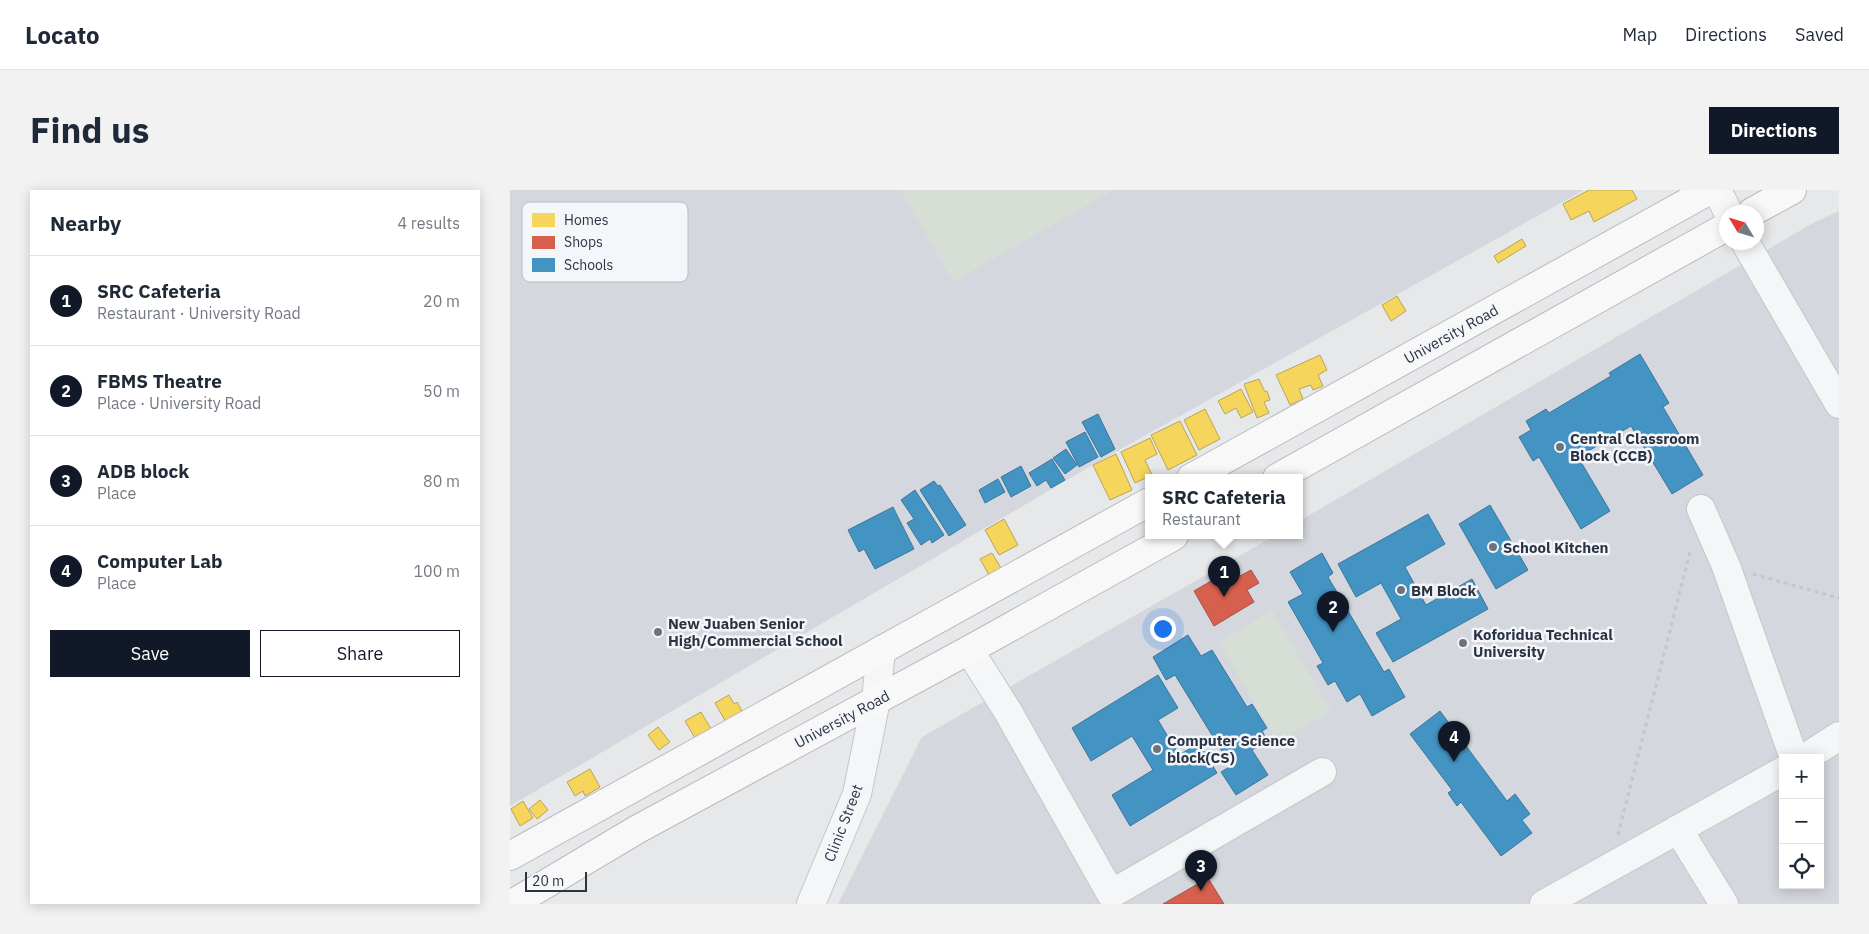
<!DOCTYPE html>
<meta charset="utf-8">
<style>
:root{--surface:#fff;--page:#f2f2f3;--text:#1f2937;--muted:#747a83;--line:#e0e1e3;--accent:#111827}
body{margin:0;font-family:"IBM Plex Sans",sans-serif;background:var(--page);color:var(--text)}
.controls{position:absolute;right:15px;bottom:15px;display:grid;overflow:hidden;border-radius:0px;box-shadow:0 2px 12px #0003}
.controls button{width:45px;height:45px;display:grid;place-items:center;padding:0;border:0;border-bottom:1px solid var(--line);background:var(--surface);color:var(--text);font:25px sans-serif}
.compass{position:absolute;left:1209px;top:15px;width:45px;height:45px;border-radius:50%;background:var(--surface);box-shadow:0 2px 12px #0003;rotate:308deg}
.scale{position:absolute;left:15px;bottom:12px;width:62px;box-sizing:border-box;padding-left:5px;border:2px solid #2b3445;border-top:0;font-size:14px;line-height:18px;white-space:nowrap;color:#2b3445;-webkit-text-stroke:4px #f4f6f9;paint-order:stroke}
.you{position:absolute;left:652px;top:438px;width:18px;height:18px;margin:-12px;border:4px solid #fff;border-radius:50%;background:#1a73e8;box-shadow:0 0 0 8px #1a73e833}
.badge{display:grid;place-items:center;width:32px;height:32px;border-radius:50%;background:var(--accent);color:#fff;font-size:16px;font-weight:700}
.pin{position:absolute;translate:-50% -41px;filter:drop-shadow(0 1px 2px #0008)}
.pin::after{content:'';position:absolute;top:26px;width:18px;height:15px;background:inherit;clip-path:polygon(0 0,100% 0,50% 100%)}
.popup{position:absolute;left:635px;top:284px;width:158px;height:65px;box-sizing:border-box;display:grid;place-content:center;border-radius:0px;background:var(--surface);filter:drop-shadow(0 1px 4px #0005);font-size:16px;white-space:nowrap;color:var(--muted)}
.popup b{font-size:19px;color:var(--text)}
.popup::after{content:'';position:absolute;left:50%;top:100%;margin-left:-10px;border:10px solid transparent;border-top-color:var(--surface)}
.list{margin:0;padding:0;list-style:none}
h2{display:flex;justify-content:space-between;align-items:center;height:65px;margin:0;padding:0 20px;font-size:21px}
h2 small{font-size:16px;font-weight:400;color:var(--muted)}
.list li{display:grid;grid-template-columns:32px 1fr auto;gap:15px;align-items:center;box-sizing:border-box;height:90px;padding:0 20px;border-top:1px solid var(--line)}
.list b{display:block;font-size:19px;white-space:nowrap}
.list p{margin:0;font-size:16px;white-space:nowrap;color:var(--muted)}
.list em{font-size:16px;font-style:normal;color:var(--muted)}
.actions{display:flex;gap:10px;padding:15px 20px}
.actions a{flex:1;padding:11px 0;border:1px solid var(--accent);border-radius:0px;text-align:center;font-size:18px;color:var(--accent)}
.actions .main{background:var(--accent);color:#fff}
.icon{flex:none;width:28px;height:28px;fill:none;stroke:currentColor;stroke-width:2;stroke-linecap:round;stroke-linejoin:round}
.map{position:relative;flex:none;width:1329px;height:714px;overflow:hidden;border-radius:0px}
header{display:flex;align-items:center;gap:30px;box-sizing:border-box;height:70px;padding:0 25px;background:var(--surface);border-bottom:1px solid var(--line)}
header strong{font-size:24px}
nav{display:flex;gap:28px;margin-inline-start:auto;font-size:18px}
.intro{display:flex;align-items:center;justify-content:space-between;box-sizing:border-box;height:120px;padding:0 30px}
h1{margin:0;font-size:35px}
.button{padding:12px 22px;border-radius:0px;background:var(--accent);color:#fff;font-size:18px;font-weight:700}
main{display:flex;gap:30px;padding:0 30px}
aside{flex:1;background:var(--surface);border-radius:0px;box-shadow:0 2px 12px #0003}
.map>svg:first-child{display:block}
</style>
<header>
<strong>Locato</strong>
<nav><a>Map</a><a>Directions</a><a>Saved</a></nav>
</header>
<div class="intro"><h1>Find us</h1><a class="button">Directions</a></div>
<main>
<aside>
<h2>Nearby<small>4 results</small></h2>
<ul class="list">
<li><span class="badge">1</span><div><b>SRC Cafeteria</b><p>Restaurant · University Road</p></div><em>20 m</em></li>
<li><span class="badge">2</span><div><b>FBMS Theatre</b><p>Place · University Road</p></div><em>50 m</em></li>
<li><span class="badge">3</span><div><b>ADB block</b><p>Place</p></div><em>80 m</em></li>
<li><span class="badge">4</span><div><b>Computer Lab</b><p>Place</p></div><em>100 m</em></li>
</ul>
<div class="actions"><a class="main">Save</a><a>Share</a></div>
</aside>
<div class="map">
<svg width="1329" height="714" viewBox="0 0 1329 714">
<rect width="100%" height="100%" fill="#e6e8ea"/>
<path fill="#d4d7dd" fill-rule="evenodd" d="M0,0H1074L593,269L0,616Z
M1329,21V714H328L412,547L764,346H789V331L1305,32ZM1273,568H1310V695H1273Z"/>
<path fill="#d6ded6" d="M391,0H604L443,92Z
M762,420L821,521L767,552L709,452Z"/>
<path fill="#f6d55c" stroke="#b9a555" d="M1079,0H1122L1127,9L1084,32L1079,21L1061,30L1053,14Z
M1012,49L1016,56L988,73L984,66Z
M887,106L896,121L881,131L872,115Z
M810,165L817,180L808,185L813,196L803,200L801,195L789,199L793,209L780,215L766,185Z
M749,189L755,202L757,201L760,210L754,212L759,223L747,228L734,194Z
M731,199L743,222L731,228L726,218L715,224L708,211Z
M695,219L710,249L689,260L674,230Z
M670,231L687,265L658,280L641,245Z
M640,248L647,264L635,270L642,285L625,293L611,262Z
M606,264L622,300L600,310L583,275Z
M494,329L508,355L489,365L475,340Z
M482,363L491,378L479,385L470,369Z
M219,505L224,514L227,512L234,525L217,534L205,513Z
M191,522L201,539L185,548L175,531Z
M148,537L160,552L149,560L138,545Z
M80,579L90,597L75,606L73,601L65,606L57,592Z
M30,610L38,620L27,629L19,619Z
M13,611L23,628L10,636L1,619Z"/>
<path fill="#d6604d" stroke="#a3534b" d="M725,377L730,386L741,380L749,393L737,400L744,412L704,436L684,401Z
M698,688L714,714H653Z"/>
<path fill="#4393c3" stroke="#3c769d" d="M1130,164L1159,213L1153,217L1193,285L1162,304L1121,236L1068,267L1100,321L1071,339L1029,267L1023,271L1009,247L1021,240L1016,231L1036,219L1039,223L1101,186L1099,183Z
M588,224L605,259L591,267L572,232Z
M575,242L588,267L569,277L556,252Z
M556,259L567,275L555,284L543,268Z
M542,269L555,290L541,298L536,290L527,296L519,283Z
M511,276L521,296L501,307L491,287Z
M488,289L495,302L475,313L469,300Z
M424,291L428,296L430,295L456,335L439,346L410,300Z
M405,300L434,345L422,353L420,349L411,355L397,333L404,329L391,310Z
M980,315L1018,380L986,399L949,334Z
M383,317L404,359L365,379L354,359L349,362L338,340Z
M918,324L935,354L895,377L916,415L962,389L978,419L883,472L866,443L891,429L871,393L846,407L828,374Z
M812,363L823,383L818,387L874,482L879,479L895,507L862,526L850,504L837,512L825,491L818,495L807,476L813,473L778,412L793,404L780,382Z
M678,445L691,466L702,460L737,517L742,514L757,538L752,541L758,551L742,560L758,585L726,605L711,582L721,576L665,485L656,490L643,467Z
M648,485L668,518L648,530L669,565L689,553L707,583L620,636L602,605L643,580L622,546L581,571L562,538Z
M930,521L997,611L1005,604L1020,624L1012,630L1022,643L991,666L951,612L947,616L938,603L942,600L900,544Z"/>
<g fill="none" stroke-linecap="round" stroke-linejoin="round">
<defs>
<path id="minor" d="M1207,0L1218,22
M1235,52L1329,214
M1191,319L1216,376L1284,568
M459,460L497,520L601,704L812,582
M1295,568L1329,546
M1168,639L1214,714
M301,714L347,604L366,510L371,460
M1034,714L1273,581"/>
<path id="highway" d="M1242,22L1282,0
M681,288L1200,0
M767,288L1216,37
M0,666L639,312
M2,714L128,639L459,460L664,346"/>
</defs>
<use href="#minor" stroke="#c4c6c8" stroke-width="30"/>
<use href="#highway" stroke="#b8bbbf" stroke-width="30"/>
<path stroke="#c5c6ca" stroke-width="3" stroke-dasharray="4 4" stroke-linecap="butt" d="M1243,384L1329,408
M1108,645L1181,358"/>
<use href="#minor" stroke="#f5f6f7" stroke-width="28"/>
<use href="#highway" stroke="#f8f8f8" stroke-width="28"/>
</g>
<g fill="#6c737f" stroke="#f4f6f9" stroke-width="2">
<circle cx="1050" cy="257" r="5"/>
<circle cx="983" cy="357" r="5"/>
<circle cx="891" cy="400" r="5"/>
<circle cx="148" cy="442" r="5"/>
<circle cx="953" cy="453" r="5"/>
<circle cx="647" cy="559" r="5"/>
</g>
<g text-anchor="middle" dominant-baseline="central" stroke-width="5" stroke-linejoin="round" paint-order="stroke">
<g font-size="15" fill="#2b3445" stroke="#f4f6f9">
<text transform="translate(941 144) rotate(-29)">University Road</text>
<text transform="translate(332 529) rotate(-28)">University Road</text>
<text transform="translate(333 633) rotate(-69)">Clinic Street</text>
</g>
<g font-size="15" font-weight="bold" fill="#2b3445" stroke="#f4f6f9" text-anchor="start">
<text x="1060" y="248">Central Classroom<tspan x="1060" dy="17">Block (CCB)</tspan></text>
<text x="993" y="357">School Kitchen</text>
<text x="901" y="400">BM Block</text>
<text x="158" y="433">New Juaben Senior<tspan x="158" dy="17">High/Commercial School</tspan></text>
<text x="963" y="444">Koforidua Technical<tspan x="963" dy="17">University</tspan></text>
<text x="657" y="550">Computer Science<tspan x="657" dy="17">block(CS)</tspan></text>
</g>
</g>
<rect x="12" y="12" width="166" height="80" rx="8" fill="#f4f6f9" stroke="#b8bcc3" stroke-width="1"/>
<rect x="22" y="23" width="23" height="14" fill="#f6d55c"/>
<rect x="22" y="46" width="23" height="13" fill="#d6604d"/>
<rect x="22" y="68" width="23" height="14" fill="#4393c3"/>
<g font-size="14" fill="#2b3445">
<text x="54" y="35">Homes</text>
<text x="54" y="57">Shops</text>
<text x="54" y="80">Schools</text>
</g>
</svg>
<div class="controls">
<button>+</button>
<button>−</button>
<button><svg class="icon" aria-label="locate" viewBox="0 0 24 24"><circle cx="12" cy="12" r="6"/><path d="M12 2v4M12 18v4M2 12h4M18 12h4"/></svg></button>
</div>
<svg class="compass" viewBox="-18 -18 36 36"><path d="M0-13l5 13h-10z" fill="#e53935"/><path d="M0 13l5-13h-10z" fill="#747a83"/></svg>
<div class="scale">20 m</div>
<div class="you"></div>
<div class="pin badge" style="left:714px;top:407px">1</div>
<div class="popup"><b>SRC Cafeteria</b>Restaurant</div>
<div class="pin badge" style="left:823px;top:442px">2</div>
<div class="pin badge" style="left:691px;top:701px">3</div>
<div class="pin badge" style="left:944px;top:572px">4</div>
</div>
</main>
